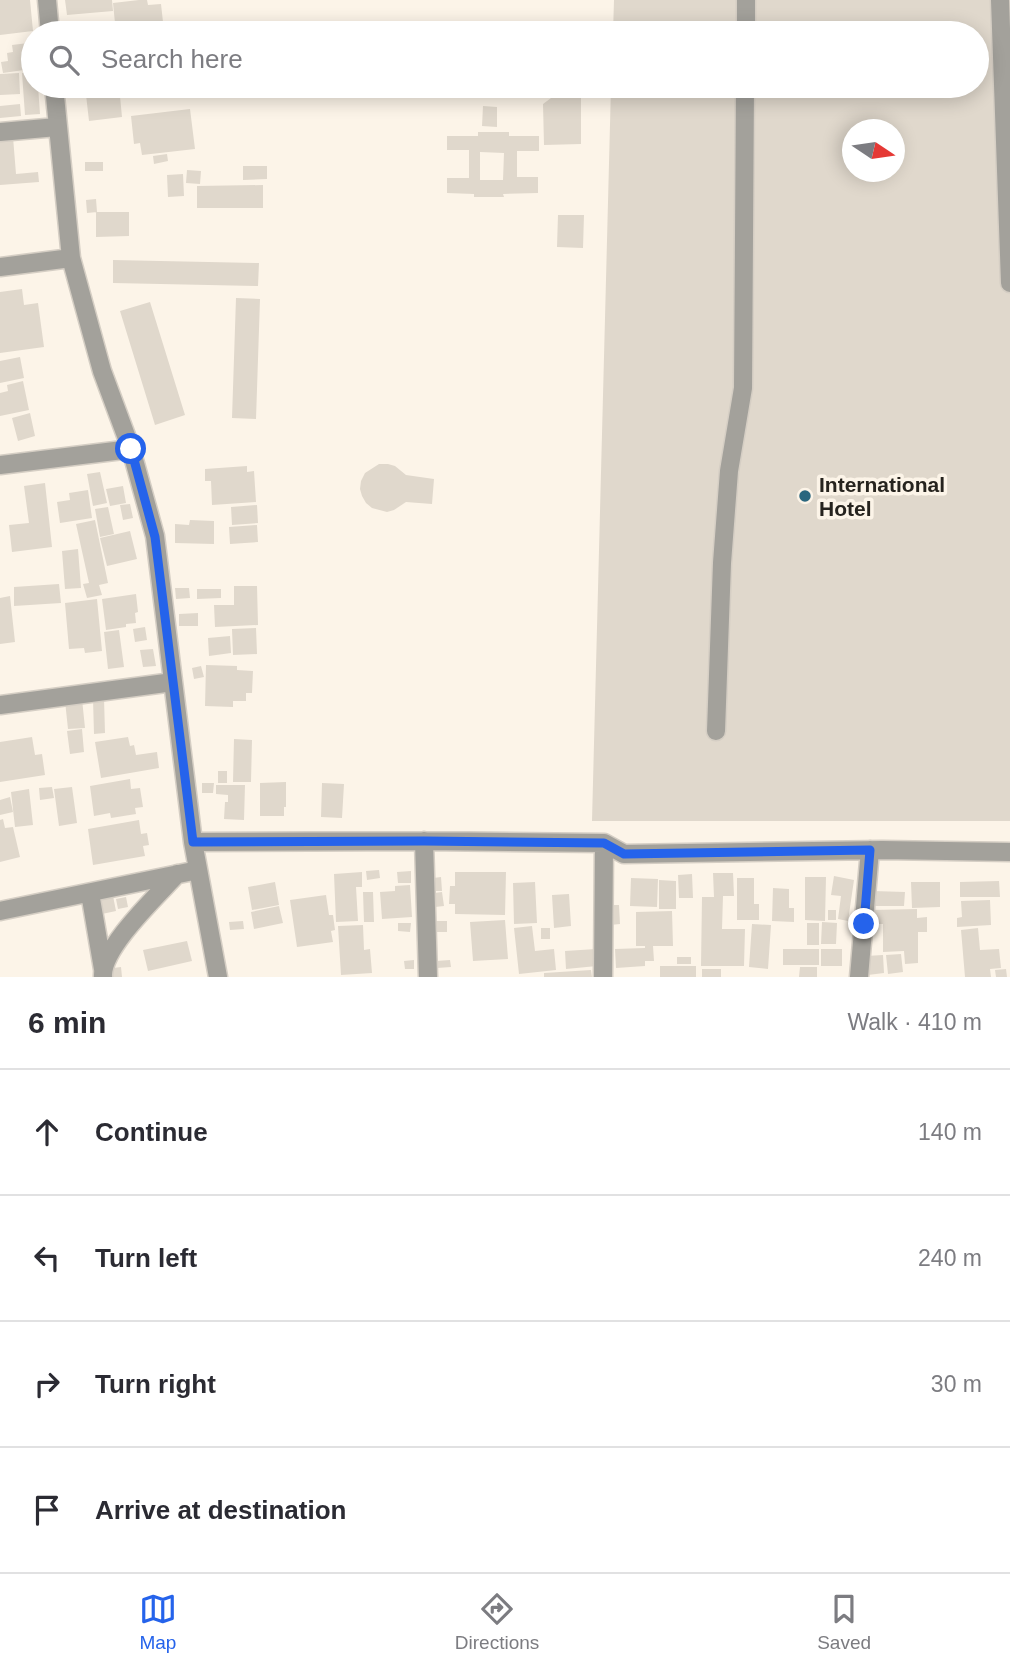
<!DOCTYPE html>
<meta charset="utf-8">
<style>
:root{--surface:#fff;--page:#f7f7f7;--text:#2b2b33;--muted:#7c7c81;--line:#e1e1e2;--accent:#2563eb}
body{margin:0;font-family:Helvetica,sans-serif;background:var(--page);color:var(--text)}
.compass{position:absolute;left:842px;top:119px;width:63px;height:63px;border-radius:50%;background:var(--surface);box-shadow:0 4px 18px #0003;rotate:103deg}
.stop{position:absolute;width:21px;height:21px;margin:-16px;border:5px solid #2563eb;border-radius:50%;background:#fff}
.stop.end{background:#2563eb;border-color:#fff;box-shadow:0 2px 7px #0008}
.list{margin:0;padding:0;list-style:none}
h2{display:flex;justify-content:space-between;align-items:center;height:91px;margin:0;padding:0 28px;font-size:30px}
h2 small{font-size:23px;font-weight:400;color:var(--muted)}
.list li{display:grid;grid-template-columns:46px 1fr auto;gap:21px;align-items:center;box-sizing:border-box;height:126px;padding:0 28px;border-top:2px solid var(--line)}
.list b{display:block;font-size:26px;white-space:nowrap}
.list em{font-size:23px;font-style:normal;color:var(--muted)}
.icon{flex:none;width:38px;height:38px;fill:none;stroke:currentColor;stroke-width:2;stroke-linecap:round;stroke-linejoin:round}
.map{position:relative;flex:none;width:1010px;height:977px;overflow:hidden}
.search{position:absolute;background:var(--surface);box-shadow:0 4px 18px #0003;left:21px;right:21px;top:21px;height:77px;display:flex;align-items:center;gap:18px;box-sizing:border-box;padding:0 24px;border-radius:38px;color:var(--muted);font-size:26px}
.sheet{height:595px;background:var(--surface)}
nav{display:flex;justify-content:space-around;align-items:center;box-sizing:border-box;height:98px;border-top:2px solid var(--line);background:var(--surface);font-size:19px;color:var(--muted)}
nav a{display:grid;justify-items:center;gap:4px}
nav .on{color:var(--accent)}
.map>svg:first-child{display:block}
</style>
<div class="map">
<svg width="1010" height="977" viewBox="0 0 1010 977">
<rect width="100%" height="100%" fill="#fcf4e8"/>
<path fill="#e0d8cc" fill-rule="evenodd" d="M0,0H30L33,31L0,35Z
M65,0H112L113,11L67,15Z
M139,0H147L148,5L161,4L164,31H159L160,33H116L113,3Z
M614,0H1010V821H592L611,86H977V33H613ZM852,130H894L895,172H852Z
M28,43L31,69L3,73L1,62L8,61L7,53L13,52L12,45Z
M33,72V86H38L40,114L25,115L22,73Z
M19,73L20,94L0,95V74Z
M85,86H119L122,117L89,121Z
M121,86H144L145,93L122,96Z
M555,95L581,96V144L544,145L543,104Z
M20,104L21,116L0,118V106Z
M483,106L497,107V127L482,126Z
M190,109L195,149L142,155L140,143L134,144L131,116Z
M478,132H509V136H539V151H517V177H538V193L503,194L504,197H474V194L447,193V178H469V150H447V136H478ZM480,152L504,153L503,180H480Z
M13,137L16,174L38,172L39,182L0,185V138Z
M167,154L168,161L154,164L153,156Z
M85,162H103V171H85Z
M243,166H267V179L243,180Z
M187,170L201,171L200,184L186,183Z
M183,174L184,196L168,197L167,175Z
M263,185V208H197V186Z
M96,199L97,212L87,213L86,200Z
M96,212H129V236L96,237Z
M558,215H584L583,248L557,247Z
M113,260L259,263L258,286L113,283Z
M22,289L24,305L38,303L44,347L0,353V292Z
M236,298L260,299L256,419L232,418Z
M150,302L185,415L155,425L120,311Z
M20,357L24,378L0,383V361Z
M23,381L29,410L0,416V393L8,391L7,385Z
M30,413L35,436L18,441L12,418Z
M379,464H388L395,466L406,475L434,479L432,504L406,502L394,510L387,512L372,508L366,503L362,496L360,489L361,481L365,473Z
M247,466V472L254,471L256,502L212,505L211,481H205V469Z
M100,472L107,503L93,506L87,474Z
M45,483L52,547L12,552L9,525L29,523L24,486Z
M123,486L126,503L110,506L106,489Z
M88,490L92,518L60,523L57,502L70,500L69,493Z
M130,504L133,518L123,520L120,505Z
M257,505L258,523L232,525L231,507Z
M108,507L114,534L100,537L95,509Z
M95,520L108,583L99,585L102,595L87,598L83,584L89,583L76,524Z
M190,520L214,521V544L175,543V524L189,525Z
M257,525L258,542L230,544L229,527Z
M130,531L137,559L107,566L100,538Z
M78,549L81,588L65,589L62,551Z
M59,584L61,603L14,606V587Z
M234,586H257L258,625L215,627L214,605H234Z
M175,588H189L190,598L176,599Z
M197,589H221V598L197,599Z
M136,594L138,612L135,613L136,623L126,624V627L106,630L102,599Z
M10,596L15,642L0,644V598Z
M97,599L102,651L85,653L84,648L69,649L65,603Z
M198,613V626H179V614Z
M145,627L147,640L135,642L133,629Z
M256,628L257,654L233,655L232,629Z
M119,630L124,667L108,669L104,632Z
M230,636L231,653L209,656L208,638Z
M153,649L156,666L143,667L140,650Z
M206,665L237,666V670L253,671L252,693H246V701H233V707L205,706Z
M201,666L204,677L194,679L192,668Z
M104,698L105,733L94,734L93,699Z
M82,699L85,728L68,729L65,701Z
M82,729L84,752L70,754L67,731Z
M32,737L35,755L42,754L45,775L0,782V742Z
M128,737L130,746L134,745L136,755L157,752L159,768L101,778L95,742Z
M234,739L252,740L251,782H233Z
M218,771H227V783H218Z
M130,779L131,789L140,788L143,807L135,808L136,814L111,818L110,813L94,816L90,786Z
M286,782V807H284V816H260V783Z
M202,783H214L213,793H202Z
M322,783L344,784L342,818L321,817Z
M216,785H245L244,820L224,819L225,802H228V795L216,794Z
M52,787L54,798L40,800L39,788Z
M72,787L77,823L59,826L54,789Z
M29,789L33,825L15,827L11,792Z
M10,797L13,812L0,815V800Z
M3,819L5,828L13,827L20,857L0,862V820Z
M139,820L141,834L147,833L149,845L143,846L145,856L93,865L88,829Z
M379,870L380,878L367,880L366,871Z
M411,871V883H398L397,872Z
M362,872V887H356L358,921L336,922L334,874Z
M455,872H506L505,915L455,914V904H449L450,886H455Z
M713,873H733L734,896H723L722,929H745L744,966H701L702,897H714Z
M692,874L693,898H679L678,875Z
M834,876L854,880L848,921L838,919L841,896L831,895Z
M441,877L442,891H435L433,878Z
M805,877H826L825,921L805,920Z
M631,878L658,879L657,907L630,906Z
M737,878H754V904H759V920H737Z
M659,880L676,881V909H659Z
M999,881L1000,897H960V882Z
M275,882L279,905L252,910L248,887Z
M535,882L537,923L514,924L513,883Z
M911,882H940V907L912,908Z
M410,885L412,917L382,919L380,892L395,891V886Z
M773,888L789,889V908H794V922L772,921Z
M873,891L905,892L904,906H873Z
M363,892H373L374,922H364Z
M442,892L444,906L435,907L434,893Z
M569,894L571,926L554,928L552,895Z
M326,895L329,915H333L335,930L331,931L333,942L297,947L290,900Z
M113,896L116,911L102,914L99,899Z
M126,897L128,907L118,909L116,899Z
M990,900L991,925L957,927V918L962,917L961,901Z
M609,905H619L620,924L610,925Z
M279,906L283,923L254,929L251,912Z
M917,909V918L927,917V932H918V963L905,964L904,951L883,952V924H872V910Z
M828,910H836V920H828Z
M672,911L673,946H653L654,961H645V966L616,968L615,949L645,948V946H636V912Z
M505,920L508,959L473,961L470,922Z
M243,921L244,929L230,930L229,922Z
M436,921H447V932H436Z
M822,922L837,923L836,944H821Z
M398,923H411L410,932L398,931Z
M807,923H819V945H807Z
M752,924L771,925L768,969L749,967Z
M363,925L364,950L370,949L372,973L341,975L338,926Z
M532,926L535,951L554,949L556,970L519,974L514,928Z
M541,928H550V939H541Z
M978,928L980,950L999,949L1001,968L990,969L991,977H965L961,930Z
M187,941L192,961L148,971L143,950Z
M596,949L597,966L566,969L565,951Z
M783,949H819V965H783Z
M821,949H842V966H821Z
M901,954L903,972L888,974L886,955Z
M883,955L884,973L868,975L866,956Z
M677,957H691V964H677Z
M414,960V969H405L404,961Z
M450,960L451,967L437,968L436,961Z
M660,966H696V977H660Z
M121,967L122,977H106L105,969Z
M800,967H817V977H799Z
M702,969H721V977H702Z
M1006,969L1007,977H996L995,970Z
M591,970L592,977H544V973Z"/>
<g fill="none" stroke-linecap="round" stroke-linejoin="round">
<defs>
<path id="minor" d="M47,0L50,33
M1000,0L1010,283
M746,33V0
M54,86L71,258L102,371L131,449L155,536L193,842L218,977
M0,132L57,127
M0,267L71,258
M0,465L131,449
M0,705L173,682
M716,731L722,563L729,471L743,388L745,86
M424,841L428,977
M193,842L424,841L604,843L624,854L882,850L1010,852
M90,893L103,969
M0,911L198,870
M103,977C101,948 157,896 177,874
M603,977L604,843
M859,977L870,850"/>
</defs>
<use href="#minor" stroke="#d5cec4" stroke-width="21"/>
<use href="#minor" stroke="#a3a19b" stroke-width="18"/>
</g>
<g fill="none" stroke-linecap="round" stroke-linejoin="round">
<path stroke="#2563eb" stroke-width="9" d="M131,449L155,537L193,842L424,841L604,843L624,854L870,850L864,924"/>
</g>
<circle fill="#2a667e" stroke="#fcf4e8" stroke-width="2.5" cx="805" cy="496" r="7"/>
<g text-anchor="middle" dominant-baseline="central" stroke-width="7" stroke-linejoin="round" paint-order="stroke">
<g font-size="21" font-weight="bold" fill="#26231e" stroke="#fcf4e8" text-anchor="start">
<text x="819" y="484">International<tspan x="819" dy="24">Hotel</tspan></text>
</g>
</g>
</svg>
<svg class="compass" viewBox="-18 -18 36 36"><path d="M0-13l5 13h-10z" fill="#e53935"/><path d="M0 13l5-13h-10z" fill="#7c7c81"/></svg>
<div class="stop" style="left:131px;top:449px"></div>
<div class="stop end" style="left:864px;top:924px"></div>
<div class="search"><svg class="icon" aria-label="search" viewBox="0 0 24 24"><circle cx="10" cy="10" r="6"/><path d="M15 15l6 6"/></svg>Search here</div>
</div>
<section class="sheet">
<h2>6 min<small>Walk · 410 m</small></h2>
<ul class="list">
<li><svg class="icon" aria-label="ahead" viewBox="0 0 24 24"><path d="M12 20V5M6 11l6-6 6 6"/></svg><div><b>Continue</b></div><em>140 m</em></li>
<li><svg class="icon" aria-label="left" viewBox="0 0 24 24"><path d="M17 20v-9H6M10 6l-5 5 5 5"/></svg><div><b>Turn left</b></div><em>240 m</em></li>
<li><svg class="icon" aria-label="right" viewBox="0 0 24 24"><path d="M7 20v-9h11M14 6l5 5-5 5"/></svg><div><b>Turn right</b></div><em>30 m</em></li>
<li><svg class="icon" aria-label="arrive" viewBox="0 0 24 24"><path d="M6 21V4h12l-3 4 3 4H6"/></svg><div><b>Arrive at destination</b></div></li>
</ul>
</section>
<nav>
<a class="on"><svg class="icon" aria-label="map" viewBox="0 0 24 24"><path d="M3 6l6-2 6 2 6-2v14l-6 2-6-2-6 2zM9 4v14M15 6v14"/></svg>Map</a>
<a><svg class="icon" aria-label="directions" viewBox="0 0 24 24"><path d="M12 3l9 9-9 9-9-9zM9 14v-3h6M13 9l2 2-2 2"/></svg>Directions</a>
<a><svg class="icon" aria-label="saved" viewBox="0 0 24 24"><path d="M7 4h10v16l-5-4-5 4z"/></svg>Saved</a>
</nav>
